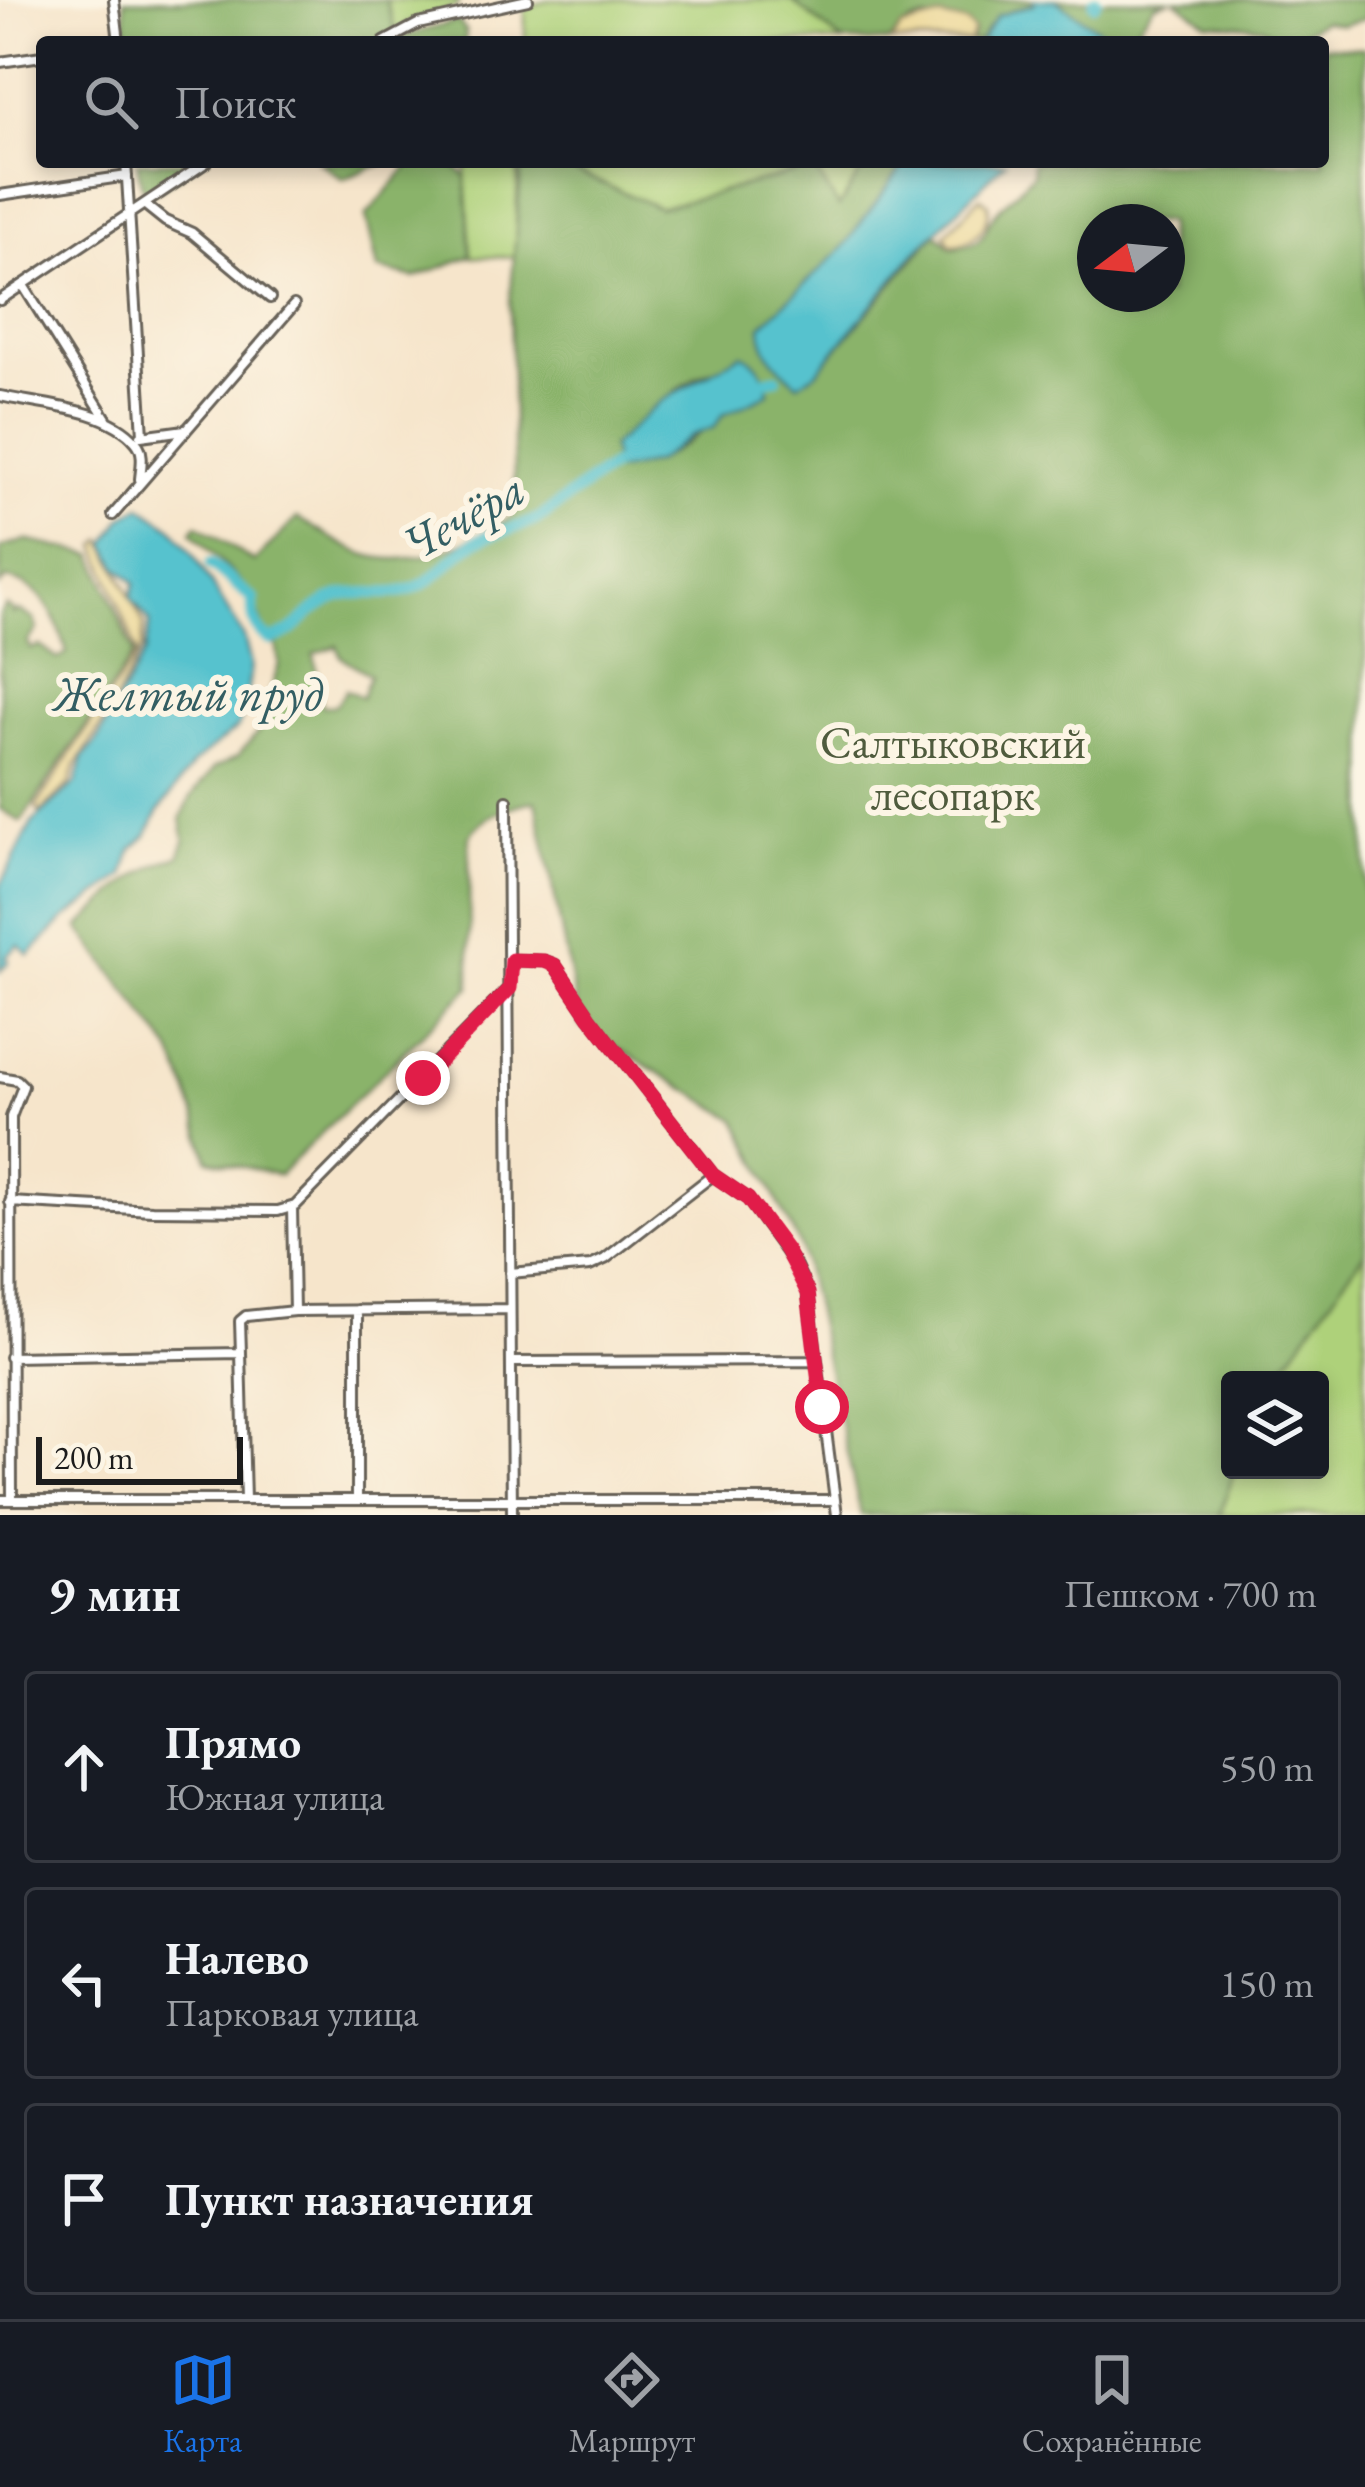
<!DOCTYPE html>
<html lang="ru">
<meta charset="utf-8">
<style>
:root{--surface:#171b24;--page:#242831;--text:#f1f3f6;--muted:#9ea1a6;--line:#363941;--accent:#1a73e8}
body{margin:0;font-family:"EB Garamond",serif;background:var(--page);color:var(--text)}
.controls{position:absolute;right:36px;bottom:36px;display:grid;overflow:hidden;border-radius:12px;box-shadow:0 6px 18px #0003}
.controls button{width:108px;height:108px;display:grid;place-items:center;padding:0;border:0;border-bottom:3px solid var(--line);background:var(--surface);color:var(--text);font:60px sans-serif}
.compass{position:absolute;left:1077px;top:204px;width:108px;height:108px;border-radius:50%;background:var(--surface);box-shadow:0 6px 18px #0003;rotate:254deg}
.scale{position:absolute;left:36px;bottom:30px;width:207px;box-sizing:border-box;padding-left:12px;border:6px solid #1c1c1c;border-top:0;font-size:33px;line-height:42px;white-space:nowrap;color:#1c1c1c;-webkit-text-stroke:9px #fcf5e5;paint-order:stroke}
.stop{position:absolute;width:36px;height:36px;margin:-27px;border:9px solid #e11d48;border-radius:50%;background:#fff}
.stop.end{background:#e11d48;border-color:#fff;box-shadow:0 3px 12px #0008}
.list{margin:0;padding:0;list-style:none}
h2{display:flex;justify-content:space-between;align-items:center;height:156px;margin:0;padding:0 48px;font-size:51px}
h2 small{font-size:39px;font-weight:400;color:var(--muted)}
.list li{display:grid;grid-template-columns:78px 1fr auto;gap:36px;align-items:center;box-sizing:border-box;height:192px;margin:0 24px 24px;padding:0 24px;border:3px solid var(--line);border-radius:12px}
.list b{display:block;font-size:45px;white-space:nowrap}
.list p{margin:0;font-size:39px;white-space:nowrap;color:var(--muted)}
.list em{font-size:39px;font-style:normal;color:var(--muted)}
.icon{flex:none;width:66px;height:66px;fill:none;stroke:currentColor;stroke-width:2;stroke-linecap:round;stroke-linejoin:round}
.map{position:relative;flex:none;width:1365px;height:1515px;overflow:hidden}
.search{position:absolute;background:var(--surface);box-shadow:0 6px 18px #0003;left:36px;right:36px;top:36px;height:132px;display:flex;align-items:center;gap:30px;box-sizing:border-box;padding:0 42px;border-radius:12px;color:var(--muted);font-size:45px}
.sheet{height:804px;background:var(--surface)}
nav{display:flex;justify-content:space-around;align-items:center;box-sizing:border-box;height:168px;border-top:3px solid var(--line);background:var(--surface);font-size:33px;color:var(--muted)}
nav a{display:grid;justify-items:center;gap:6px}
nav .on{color:var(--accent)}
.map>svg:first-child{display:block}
</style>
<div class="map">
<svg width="1365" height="1515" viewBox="0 0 1365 1515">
<rect width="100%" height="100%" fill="#fcf5e5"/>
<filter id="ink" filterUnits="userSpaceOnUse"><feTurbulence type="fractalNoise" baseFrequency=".00833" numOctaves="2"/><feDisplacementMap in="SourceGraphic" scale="24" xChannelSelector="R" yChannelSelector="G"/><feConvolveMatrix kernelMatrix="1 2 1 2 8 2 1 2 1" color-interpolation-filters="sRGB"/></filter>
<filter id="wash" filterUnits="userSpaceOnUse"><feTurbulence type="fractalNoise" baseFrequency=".004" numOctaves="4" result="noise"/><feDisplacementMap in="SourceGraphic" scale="48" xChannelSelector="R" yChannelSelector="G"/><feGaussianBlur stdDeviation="2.7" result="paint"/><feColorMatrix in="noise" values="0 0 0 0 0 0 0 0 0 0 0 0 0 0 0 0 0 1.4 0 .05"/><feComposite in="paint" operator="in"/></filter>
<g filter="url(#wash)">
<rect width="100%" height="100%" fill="#f6e5cb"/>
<path fill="#aed17a" stroke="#65764b" stroke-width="3" d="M386,0H458V6L410,22L395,31Z
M548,0H791L843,42H525V8Z
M466,162H518L515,257H466Z
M552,162H867L839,207L813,168L659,208Z
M1365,1251V1515H1220L1235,1470H1320V1380H1274Z"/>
<path fill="#8ab36a" stroke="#536843" stroke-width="3" fill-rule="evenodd" d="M124,0H386L397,38L458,21L466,31L465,42H127Z
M791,0H1034V4C1011,9 989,18 980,42H970L974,32C945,19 910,8 891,42H843Z
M1055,0H1171L1154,5L1133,34L1142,42L1104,40L1102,32Z
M1175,0H1365V19L1342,25L1323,21L1298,35L1274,36L1263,27L1208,23Z
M1323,46L1365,48V1251L1274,1380H1230V1470H1235L1220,1515H861L800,1246L737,1120L580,1025L536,801C512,805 481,815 469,837L470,987L279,1175L208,1159L188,1090L171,1050L79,928C110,897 136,869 179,856L185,841L181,819L190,799L214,768L238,756L258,732L279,664L276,641L262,627L253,595L192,532L197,524L254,562L297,518C318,529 341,546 364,554C415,571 473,541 515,514L510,302L522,162H552L659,208L814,168L839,207L867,162H906L842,249L761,326L810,374L817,372L936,233L951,248C995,244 979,227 1000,208C1012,196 1022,187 1033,173L1032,162H1323ZM1095,222H1167V294H1095ZM727,366L765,393C752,400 734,406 723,415C711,425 662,464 645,462C634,461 621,452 611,447C650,421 678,375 727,366ZM337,646L341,657L370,675L362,697L346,690L335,706H322L314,654Z
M137,162H199L152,194L142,188Z
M319,162H386L343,179Z
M412,162H450L466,177L471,256L414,278L378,269L366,216Z
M26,540L94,555L134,654L21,822L0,809V614L6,606L13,610V614L19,611L34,619L37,629L28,642L31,649L40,646L58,659L67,654C59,622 43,583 6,579L0,586V548Z"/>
<path fill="#eeda9e" stroke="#857b5d" stroke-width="3" d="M942,17L967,23L974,31L970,42H891L902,27Z
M981,197L989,205C990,226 972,246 950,245L945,234Z
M103,540L144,624L142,649L108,715L75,767L70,784L40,813L36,807L137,653L97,546Z"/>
<path fill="#56c2ce" stroke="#396f75" stroke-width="3" d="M1034,0H1055L1103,32L1104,40L980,42L997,16L1034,4Z
M906,162H1005L914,254L817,372L798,384C779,368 761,352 761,326L842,249Z
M742,354C758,360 767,377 769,393L723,415L713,428L692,435L656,462L617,472L611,447L659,403Z
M141,506L173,528L192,552L244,637L251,665L245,710L238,727L194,763L157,814L147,836L132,849L124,876L64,920L29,955L19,945L6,957L9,961L0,971V886L32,823L76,783L83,758L97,741L145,652L150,622L131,598L135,583L118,567L106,544L122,518Z"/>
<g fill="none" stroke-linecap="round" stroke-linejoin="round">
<path stroke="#56c2ce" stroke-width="12" d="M1094,4L1096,0
M753,384L776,378
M211,564L253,599C252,618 254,631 271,640C300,632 306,610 332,599C358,587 388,599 415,588C437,579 447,562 466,548C490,529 520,531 543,516C571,496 597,475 627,457"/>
</g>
</g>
<g filter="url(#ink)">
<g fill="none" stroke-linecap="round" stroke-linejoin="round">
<defs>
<path id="minor" d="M114,0L119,42
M384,42L418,24L528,0
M0,62L42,56
M126,162L143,435
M0,195L127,176
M145,205L165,221L192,233L270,298
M23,285L107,420
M0,300L207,162
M0,396C40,405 108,408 136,442C145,452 141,467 140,479
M141,436L185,430
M113,515L294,305
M507,800L512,1515
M511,960L545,961L555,965L590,1017L713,1175L748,1199L796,1266L808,1293L837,1515
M0,1077L17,1080L23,1086L11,1117L12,1499
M10,1202L152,1210L278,1211L295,1206L509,988
M292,1207L294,1311
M510,1273L590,1266L605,1259L713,1175
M241,1353L245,1500
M10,1357L241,1353L240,1321L246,1316L294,1311L510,1309
M511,1362L815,1361
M357,1499V1310
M0,1500H835"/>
</defs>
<use href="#minor" stroke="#686259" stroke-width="14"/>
<use href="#minor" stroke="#fff" stroke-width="8"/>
</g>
</g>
<g fill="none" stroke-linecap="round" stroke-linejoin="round" filter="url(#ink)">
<path stroke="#e11d48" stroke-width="15" d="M423,1078L510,988L512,960L544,961L555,965L590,1017L713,1175L748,1199L786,1250L808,1293L822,1407"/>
</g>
<g text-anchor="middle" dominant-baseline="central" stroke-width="12" stroke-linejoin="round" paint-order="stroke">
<g font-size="45" fill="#4f5b3d" stroke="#fcf5e5">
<text x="953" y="742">Салтыковский<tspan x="953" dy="52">лесопарк</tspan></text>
</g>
<g font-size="48" font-style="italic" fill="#335e63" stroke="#fcf5e5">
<text transform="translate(463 516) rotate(-29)">Чечёра</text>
<text x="189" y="693">Желтый пруд</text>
</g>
</g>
</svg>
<div class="controls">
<button><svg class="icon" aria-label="layers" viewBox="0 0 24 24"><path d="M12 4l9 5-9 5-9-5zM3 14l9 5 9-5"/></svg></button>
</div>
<svg class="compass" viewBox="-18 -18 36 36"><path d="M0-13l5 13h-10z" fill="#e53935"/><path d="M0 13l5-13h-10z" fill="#9ea1a6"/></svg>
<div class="scale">200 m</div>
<div class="stop" style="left:822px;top:1407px"></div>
<div class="stop end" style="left:423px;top:1078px"></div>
<div class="search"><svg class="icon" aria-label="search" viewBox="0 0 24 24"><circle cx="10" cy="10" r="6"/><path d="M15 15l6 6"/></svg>Поиск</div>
</div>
<section class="sheet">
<h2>9 мин<small>Пешком · 700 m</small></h2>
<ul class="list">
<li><svg class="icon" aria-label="ahead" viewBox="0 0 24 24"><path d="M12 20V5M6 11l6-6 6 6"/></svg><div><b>Прямо</b><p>Южная улица</p></div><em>550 m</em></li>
<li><svg class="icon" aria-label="left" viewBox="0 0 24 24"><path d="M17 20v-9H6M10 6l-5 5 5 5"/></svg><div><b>Налево</b><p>Парковая улица</p></div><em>150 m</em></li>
<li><svg class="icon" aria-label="arrive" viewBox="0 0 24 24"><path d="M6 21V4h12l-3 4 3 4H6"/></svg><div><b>Пункт назначения</b></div></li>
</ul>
</section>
<nav>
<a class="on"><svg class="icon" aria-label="map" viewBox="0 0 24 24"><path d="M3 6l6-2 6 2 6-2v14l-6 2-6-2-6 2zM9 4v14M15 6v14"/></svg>Карта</a>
<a><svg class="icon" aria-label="directions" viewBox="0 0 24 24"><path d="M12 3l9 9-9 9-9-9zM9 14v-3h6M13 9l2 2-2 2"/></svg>Маршрут</a>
<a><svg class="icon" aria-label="saved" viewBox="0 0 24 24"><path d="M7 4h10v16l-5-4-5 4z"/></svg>Сохранённые</a>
</nav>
